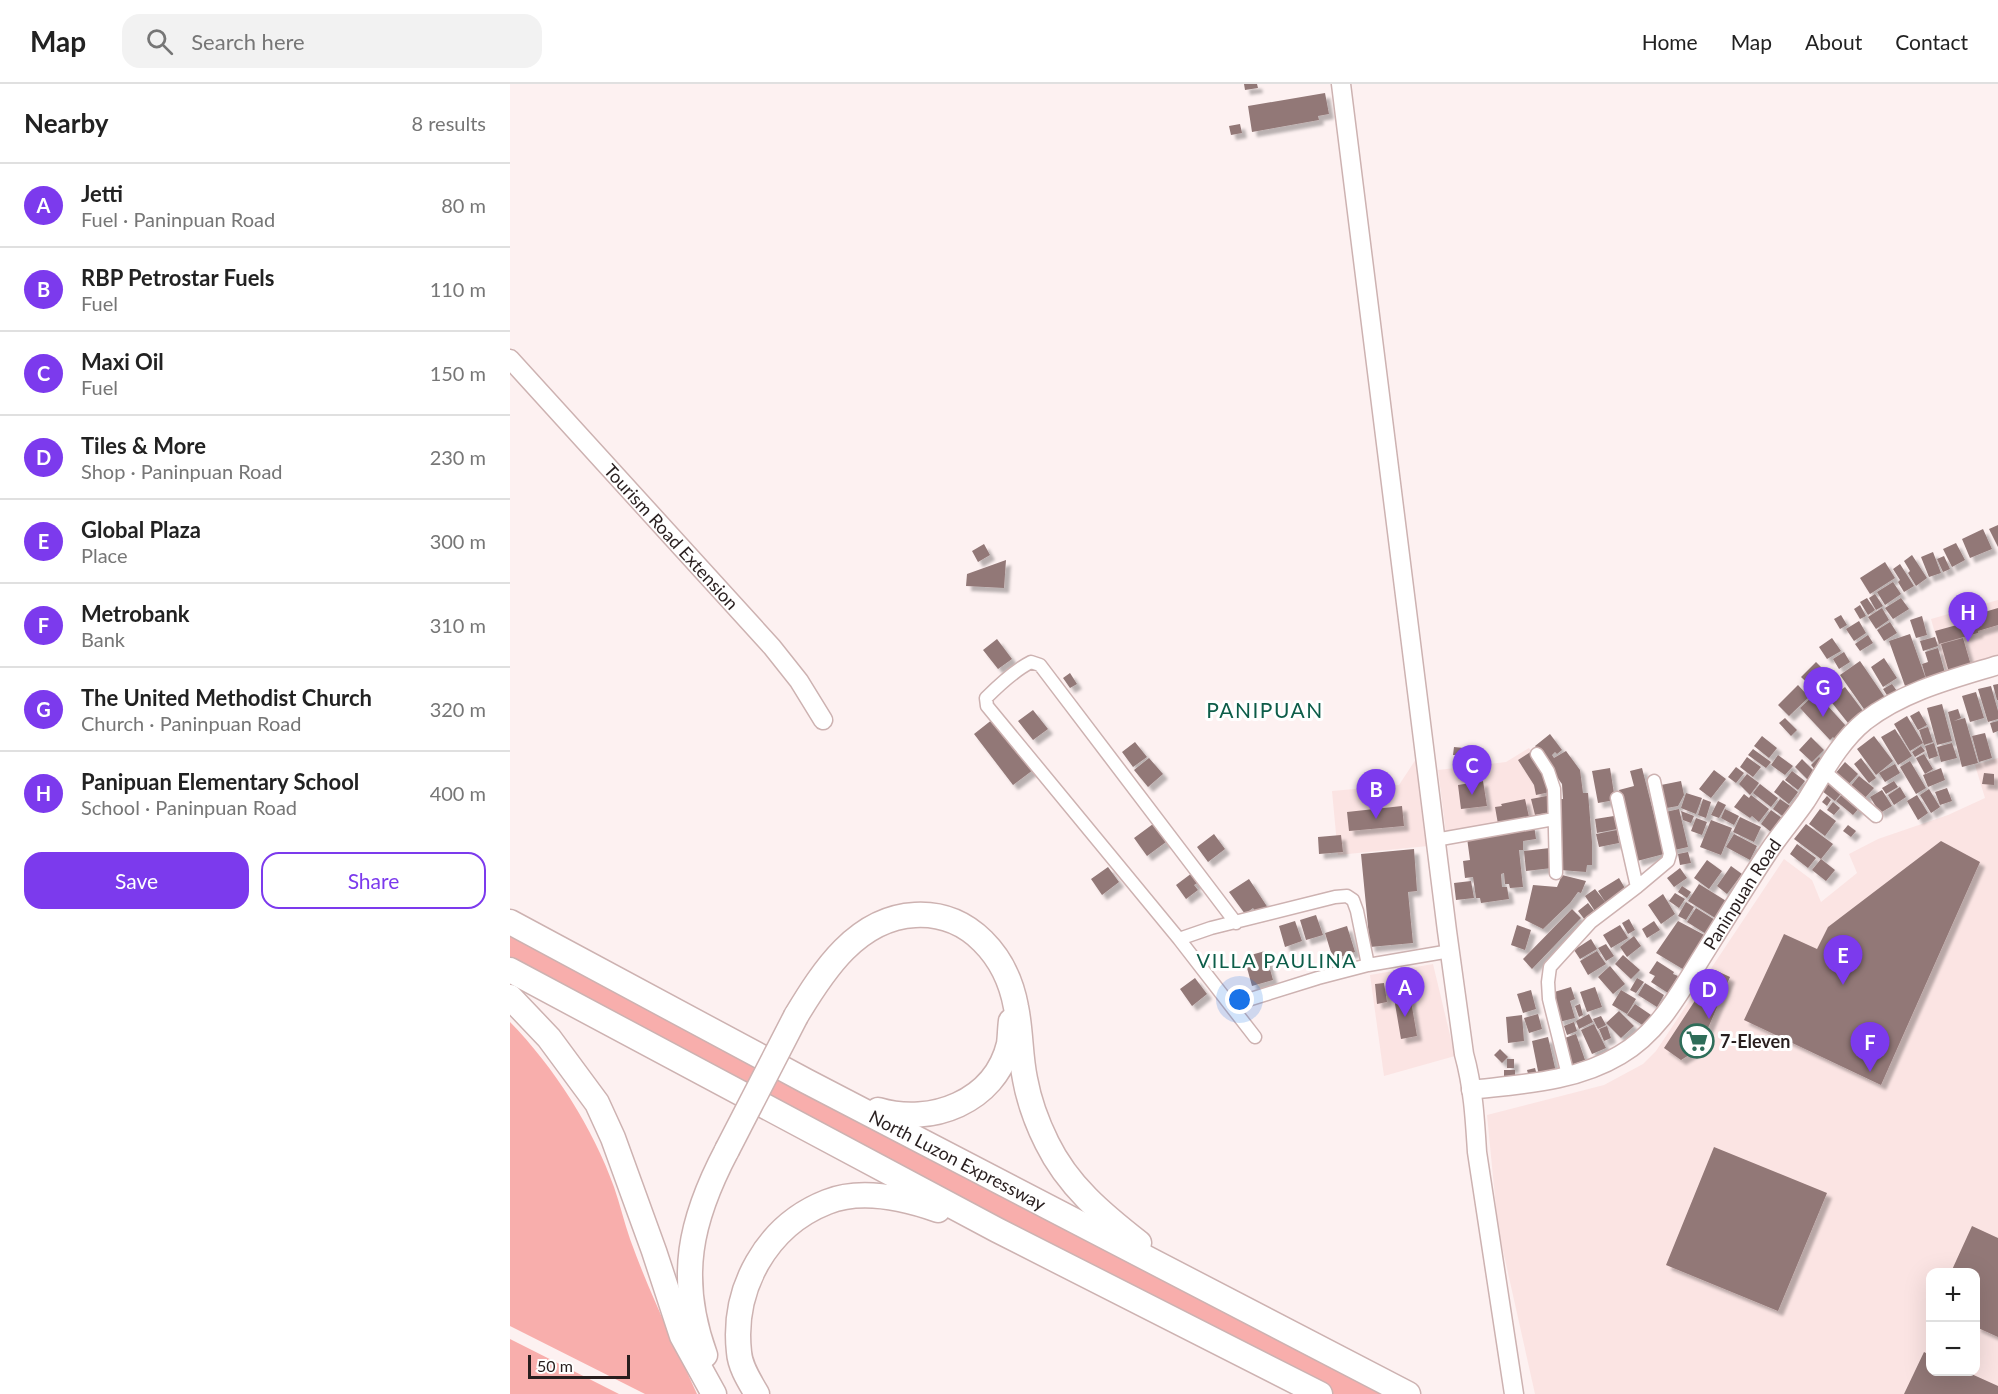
<!DOCTYPE html>
<meta charset="utf-8">
<style>
:root{--surface:#fff;--page:#f2f2f2;--text:#222;--muted:#767676;--line:#e0e0e0;--accent:#7c3aed}
body{margin:0;font-family:Lato,sans-serif;background:var(--page);color:var(--text)}
.controls{position:absolute;right:18px;bottom:18px;display:grid;overflow:hidden;border-radius:12px;box-shadow:0 6px 24px #0002}
.controls button{width:54px;height:54px;display:grid;place-items:center;padding:0;border:0;border-bottom:2px solid var(--line);background:var(--surface);color:var(--text);font:30px sans-serif}
.scale{position:absolute;left:18px;bottom:15px;width:102px;box-sizing:border-box;padding-left:6px;border:3px solid #281e1e;border-top:0;font-size:16px;line-height:21px;white-space:nowrap;color:#281e1e;-webkit-text-stroke:4px #fff;paint-order:stroke}
.you{position:absolute;left:730px;top:916px;width:21px;height:21px;margin:-15px;border:4px solid #fff;border-radius:50%;background:#1a73e8;box-shadow:0 0 0 9px #1a73e833}
.badge{display:grid;place-items:center;width:39px;height:39px;border-radius:50%;background:var(--accent);color:#fff;font-size:20px;font-weight:700}
.pin{position:absolute;translate:-50% -50px;filter:drop-shadow(0 2px 3px #0008)}
.pin::after{content:'';position:absolute;top:32px;width:21px;height:18px;background:inherit;clip-path:polygon(0 0,100% 0,50% 100%)}
.list{margin:0;padding:0;list-style:none}
h2{display:flex;justify-content:space-between;align-items:center;height:78px;margin:0;padding:0 24px;font-size:26px}
h2 small{font-size:20px;font-weight:400;color:var(--muted)}
.list li{display:grid;grid-template-columns:39px 1fr auto;gap:18px;align-items:center;box-sizing:border-box;height:84px;padding:0 24px;border-top:2px solid var(--line)}
.list b{display:block;font-size:22px;white-space:nowrap}
.list p{margin:0;font-size:20px;white-space:nowrap;color:var(--muted)}
.list em{font-size:20px;font-style:normal;color:var(--muted)}
.actions{display:flex;gap:12px;padding:18px 24px}
.actions a{flex:1;padding:14px 0;border:2px solid var(--accent);border-radius:18px;text-align:center;font-size:21px;color:var(--accent)}
.actions .main{background:var(--accent);color:#fff}
.icon{flex:none;width:33px;height:33px;fill:none;stroke:currentColor;stroke-width:2;stroke-linecap:round;stroke-linejoin:round}
.map{position:relative;flex:none;width:1488px;height:1310px;overflow:hidden}
header{display:flex;align-items:center;gap:36px;box-sizing:border-box;height:84px;padding:0 30px;background:var(--surface);border-bottom:2px solid var(--line)}
header strong{font-size:28px}
nav{display:flex;gap:33px;margin-inline-start:auto;font-size:21px}
.search{width:420px;height:54px;background:var(--page);display:flex;align-items:center;gap:15px;box-sizing:border-box;padding:0 21px;border-radius:18px;color:var(--muted);font-size:22px}
main{display:flex}
aside{flex:1;background:var(--surface)}
.map>svg:first-child{display:block}
</style>
<header>
<strong>Map</strong>
<div class="search"><svg class="icon" aria-label="search" viewBox="0 0 24 24"><circle cx="10" cy="10" r="6"/><path d="M15 15l6 6"/></svg>Search here</div>
<nav><a>Home</a><a>Map</a><a>About</a><a>Contact</a></nav>
</header>
<main>
<aside>
<h2>Nearby<small>8 results</small></h2>
<ul class="list">
<li><span class="badge">A</span><div><b>Jetti</b><p>Fuel · Paninpuan Road</p></div><em>80 m</em></li>
<li><span class="badge">B</span><div><b>RBP Petrostar Fuels</b><p>Fuel</p></div><em>110 m</em></li>
<li><span class="badge">C</span><div><b>Maxi Oil</b><p>Fuel</p></div><em>150 m</em></li>
<li><span class="badge">D</span><div><b>Tiles &amp; More</b><p>Shop · Paninpuan Road</p></div><em>230 m</em></li>
<li><span class="badge">E</span><div><b>Global Plaza</b><p>Place</p></div><em>300 m</em></li>
<li><span class="badge">F</span><div><b>Metrobank</b><p>Bank</p></div><em>310 m</em></li>
<li><span class="badge">G</span><div><b>The United Methodist Church</b><p>Church · Paninpuan Road</p></div><em>320 m</em></li>
<li><span class="badge">H</span><div><b>Panipuan Elementary School</b><p>School · Paninpuan Road</p></div><em>400 m</em></li>
</ul>
<div class="actions"><a class="main">Save</a><a>Share</a></div>
</aside>
<div class="map">
<svg width="1488" height="1310" viewBox="0 0 1488 1310">
<defs>
<filter id="shadow"><feDropShadow dx="5" dy="5" stdDeviation="1.5" flood-color="#0004"/></filter>
</defs>
<rect width="100%" height="100%" fill="#fdf1f1"/>
<path fill="#fbe4e3" fill-rule="evenodd" d="M1488,516V581L1438,595L1421,535Z
M1019,664L1039,692L1042,731L936,749L928,686L996,678Z
M908,672L918,762L828,771L822,707L889,701Z
M1488,674V1310H1025L988,1144L977,1031L1094,1001L1133,980L1146,967L1274,775L1302,796L1311,818L1347,789L1339,770L1368,755L1438,731L1475,714L1465,681ZM1420,1188H1466V1288H1420Z
M923,880L945,972L874,992L860,891Z"/>
<path fill="#f8aeac" d="M0,847L886,1310H823L704,1250L0,878Z
M0,938C44,983 83,1044 104,1103C110,1120 114,1138 120,1155C139,1208 164,1259 187,1310H135L0,1242Z
M0,1255L109,1310H0Z"/>
<path fill="#927877" filter="url(#shadow)" d="M734,0H747L748,4L735,6Z
M815,9L819,30L808,32L809,36L742,48L738,22Z
M730,40L732,49L721,51L719,42Z
M1488,441V463L1479,445Z
M1473,445L1482,465L1460,474L1452,455Z
M1446,459L1455,476L1442,483L1433,465Z
M474,460L480,471L468,478L462,467Z
M1423,468L1431,489L1419,493L1411,473Z
M1402,471L1417,494L1406,502L1398,489L1400,487L1394,477Z
M1434,472L1440,485L1433,488L1427,475Z
M496,476L494,504L456,502L457,490Z
M1375,478L1385,494L1360,510L1350,494Z
M1390,480L1404,502L1394,508L1388,498L1390,496L1383,485Z
M1383,498L1391,510L1375,521L1367,508Z
M1365,510L1373,522L1366,526L1359,514Z
M1357,514L1365,526L1358,531L1350,518Z
M1391,514L1399,525L1383,535L1375,524Z
M1350,521L1356,532L1350,535L1344,525Z
M1372,524L1379,536L1366,545L1358,533Z
M1488,524V541L1468,547V549L1429,560L1425,547L1465,536L1464,531Z
M1331,531L1337,541L1330,545L1324,535Z
M1412,532L1417,551L1406,554L1400,536Z
M1349,537L1356,549L1344,557L1336,545Z
M1380,538L1387,549L1374,557L1367,546Z
M1400,550L1416,595L1395,602L1379,557Z
M1358,551L1363,559L1350,567L1345,560Z
M1425,553L1428,562L1413,567L1410,557Z
M1322,554L1331,567L1317,575L1309,563Z
M1453,554L1462,585L1440,592L1431,560Z
M487,555L502,575L488,585L473,566Z
M1428,564L1437,596L1418,601L1412,580L1418,578L1415,568Z
M1334,568L1340,578L1329,585L1323,575Z
M1374,574L1387,594L1373,603L1361,583Z
M1350,577L1376,615L1356,628L1330,591Z
M1306,578L1323,595L1309,610L1291,593Z
M560,589L567,600L560,604L553,594Z
M1382,600L1389,610L1380,616L1373,605Z
M1488,600V616H1487L1483,601Z
M1288,601L1299,613L1279,632L1268,621Z
M1481,602L1488,627V635L1478,638L1468,605Z
M1335,603L1353,627L1338,639L1319,615Z
M1466,608L1474,634L1460,638L1452,612Z
M1306,609L1336,642L1331,646L1335,651L1327,658L1323,653L1320,656L1290,624Z
M1432,620L1442,657L1427,661L1417,624Z
M1448,625L1451,634L1444,637L1455,634L1468,679L1452,683L1438,628Z
M523,626L538,645L523,656L508,637Z
M1409,627L1417,641L1408,646L1400,632Z
M1397,632L1413,659L1400,667L1384,640Z
M1275,634L1287,646L1281,652L1269,639Z
M483,635L523,686L503,701L464,650Z
M1488,637V647L1483,649L1480,639Z
M1418,643L1423,658L1414,661L1409,646Z
M1385,645L1402,672L1388,681L1371,653Z
M1475,649L1482,674L1469,678L1462,652Z
M1040,650L1052,666L1047,670L1045,668L1042,671L1044,674L1056,667L1070,686L1073,709H1078L1082,758V781H1077L1076,788L1050,786L1049,715H1053L1052,700L1025,662Z
M1252,652L1267,664L1259,674L1244,662Z
M1364,652L1383,677L1366,691L1347,665Z
M1301,653L1314,666L1302,678L1289,666Z
M625,658L637,673L623,683L612,668Z
M1424,659L1428,672L1419,675L1415,662Z
M1442,659L1447,674L1431,678L1427,663Z
M1411,662L1415,667L1405,673L1402,668Z
M944,663L954,664V671H943Z
M1243,665L1261,678L1256,684L1238,671Z
M961,667L970,669L968,680L959,678Z
M1022,667L1039,694L1040,708L1026,711L1024,701L1008,676Z
M1414,670L1423,685L1415,690L1406,674Z
M1268,671L1283,682L1275,691L1261,681Z
M1237,673L1251,683L1243,693L1230,683Z
M1309,673L1315,678L1306,687L1301,681Z
M639,674L653,690L638,703L624,686Z
M1351,674L1366,694L1359,699L1344,680Z
M1292,675L1307,690L1300,698L1285,683Z
M1400,677L1416,704L1406,710L1390,683Z
M1335,678L1348,690L1337,702L1324,691Z
M1385,680L1390,689L1375,698L1369,689Z
M1226,683L1234,689L1226,699L1218,693Z
M1100,684L1105,716L1088,719L1082,687Z
M1132,684L1154,770L1127,777L1109,706L1124,702L1120,687Z
M1431,684L1435,696L1418,703L1413,691Z
M1204,686L1216,695L1201,714L1189,705Z
M1282,687L1295,697L1288,706L1275,696Z
M1474,689L1484,690V701L1472,700Z
M1237,690L1249,699L1240,711L1229,700Z
M1349,692L1364,704L1353,716L1339,704Z
M1273,696L1288,708L1279,720L1264,708Z
M1321,696L1334,706L1325,717L1312,707Z
M973,697L977,722L951,725L948,701Z
M1171,697L1174,711L1168,722L1151,725L1146,702Z
M1384,697L1388,703L1376,710L1372,704Z
M1250,700L1268,714L1261,723L1243,709Z
M1390,703L1396,713L1384,721L1378,711Z
M1437,704L1442,717L1430,721L1425,708Z
M1419,705L1430,723L1421,729L1410,711Z
M1372,706L1382,722L1370,729L1360,713Z
M1335,707L1350,723L1343,731L1326,717Z
M1176,709L1192,714L1186,730L1171,724Z
M1234,710L1239,714L1241,711L1259,725L1249,738L1242,732L1240,734L1224,723Z
M1042,711V728L1025,731L1021,715Z
M1407,711L1418,729L1408,736L1397,717Z
M1317,712L1321,716L1317,722L1312,718Z
M1015,715L1019,733L988,740L985,723L992,722L991,720Z
M1193,715L1201,718L1196,734L1188,731Z
M1270,715L1283,724L1275,734L1263,725Z
M1208,717L1216,721L1209,734L1201,731Z
M1323,718L1330,724L1324,731L1317,726Z
M892,722L894,742L839,747L837,728Z
M1169,725L1178,763L1160,767L1151,729Z
M1215,725L1229,732L1224,741L1211,734Z
M1310,725L1326,737L1315,752L1299,740Z
M1261,726L1272,734L1261,748L1251,740Z
M1171,727L1184,732L1181,739L1173,736Z
M1104,732L1107,745L1087,749L1085,735Z
M1230,733L1251,743L1244,758L1223,748Z
M1186,734L1197,738L1192,751L1181,747Z
M1201,736L1222,744L1211,771L1190,763Z
M643,740L656,758L637,772L624,754Z
M1296,740L1323,760L1311,775L1284,755Z
M1024,741L1026,755L1013,757V766H1009L1013,803L1000,804L999,800H995L994,789L991,790L992,803H997L999,815L971,819L970,814H966L963,793L955,794L953,777L960,776L957,754Z
M1338,741L1346,747L1341,753L1333,747Z
M1107,746L1109,759L1089,763L1086,750Z
M704,750L715,765L698,778L687,763Z
M1224,750L1247,762L1240,776L1216,763Z
M831,751L833,768L809,770L808,753Z
M1431,757L1470,778L1371,1001L1234,936L1274,850L1307,865L1318,843Z
M1287,760L1306,774L1298,784L1280,770Z
M1040,764L1042,784L1016,787L1014,767Z
M904,765L907,807L898,808L903,859L860,863L851,770Z
M1178,768L1181,779L1170,781L1168,770Z
M1311,775L1325,786L1316,797L1302,786Z
M1197,776L1212,787L1199,805L1184,794Z
M1221,782L1232,790L1217,810L1207,802Z
M598,783L609,798L592,811L581,795Z
M1170,784L1177,794L1164,803L1157,794Z
M682,789L689,798L684,801L688,806L676,815L666,801Z
M1052,791L1076,797L1071,809L1068,808L1060,819L1033,845L1015,836L1023,801L1047,803Z
M1109,794L1116,806L1096,819L1088,807Z
M739,795L758,824L748,831L743,824L735,830L719,808Z
M961,797L964,814L946,816L944,799Z
M1189,800L1221,820L1210,837L1178,817Z
M1172,802L1181,808L1177,814L1168,808Z
M1085,805L1096,819L1085,827L1075,812Z
M1165,809L1175,815L1169,824L1159,817Z
M1153,810L1165,830L1151,840L1138,821Z
M1176,818L1184,823L1176,836L1168,832Z
M1078,819L1085,828L1075,836L1068,827Z
M1186,824L1210,839L1201,853L1177,838Z
M1062,825L1071,834L1022,885L1013,875Z
M806,831L813,851L796,856L790,836Z
M1119,835L1125,846L1118,850L1112,839Z
M785,837L792,857L775,863L769,842Z
M1144,837L1150,846L1137,854L1132,845Z
M1168,837L1200,854L1189,872L1184,869L1180,874L1183,876L1176,887L1146,869Z
M1007,841L1021,846L1015,866L1001,861Z
M1110,841L1118,854L1101,864L1093,851Z
M837,842L845,868L823,875L815,849Z
M1124,852L1131,862L1117,873L1110,863Z
M1081,855L1087,865L1070,875L1064,866Z
M1096,860L1104,872L1096,877L1088,864Z
M755,867L763,896L742,902L734,873Z
M1087,867L1096,880L1078,891L1070,877Z
M1113,871L1130,886L1121,895L1105,880Z
M1147,877L1164,888L1163,890L1168,892L1158,909L1141,898L1145,892L1139,889Z
M1100,882L1115,900L1103,910L1088,893Z
M1205,886L1220,893L1189,965L1171,976L1154,964Z
M685,894L697,910L682,922L670,905Z
M1127,894L1134,898L1126,909L1120,906Z
M874,899L877,918L867,920L865,900Z
M1135,899L1154,911L1147,923L1128,911Z
M1061,903L1065,915L1060,917L1065,934L1049,938L1041,909Z
M1085,903L1092,923L1077,928L1070,908Z
M1021,906L1026,925L1013,929L1007,910Z
M1111,906L1126,915L1117,930L1102,921Z
M900,911L907,952L891,955L884,914Z
M1070,920L1073,931L1069,933L1065,922Z
M1125,920L1144,933L1137,944L1117,931Z
M1109,927L1124,942L1111,954L1096,939Z
M1028,930L1032,945L1019,949L1014,934Z
M1079,930L1083,938L1069,945L1066,937Z
M1012,931L1014,957L998,959L996,933Z
M1091,932L1096,941L1088,945L1083,935Z
M1064,938L1067,947L1057,951L1054,942Z
M1084,940L1096,964L1082,970L1071,946Z
M1097,942L1101,954L1094,957L1089,945Z
M1066,950L1075,976L1061,981L1052,955Z
M1038,953L1046,988L1029,992L1022,957Z
M990,965L998,973L992,979L984,971Z
M997,975H1004V984H997Z
M1025,984L1028,995L1020,997L1017,986Z
M994,986H1005V996L994,995Z
M1204,1063L1317,1109L1268,1227L1156,1181Z
M1462,1142L1488,1154V1253L1466,1243V1188H1441Z
M1414,1268L1420,1271V1288H1457L1488,1302V1310H1394Z"/>
<g fill="none" stroke-linecap="round" stroke-linejoin="round">
<defs>
<path id="street" d="M1027,670L1038,687L1044,705L1046,789
M1313,686L1366,732
M1107,714L1127,803
M925,756L1044,735
M726,839L530,581L521,578C505,586 489,601 476,614L477,622L669,855L745,953
M669,855L701,844L825,813L837,812L843,816L847,827L858,881
M718,917L723,920L728,919L808,894L858,881L940,867
M1058,991L1039,915L1038,898L1040,883L1081,838L1127,803L1158,777L1160,770L1144,697"/>
<g id="secondary">
<path d="M831,0L937,847L954,970C963,1002 965,1035 967,1068L1004,1310"/>
<path id="s1" d="M0,275L262,563L289,597L313,636"/>
<path id="s2" d="M961,1006C1012,1000 1065,998 1110,971C1150,948 1171,906 1195,868C1217,833 1238,798 1261,764C1272,748 1285,733 1296,717C1313,690 1329,658 1355,637C1394,607 1442,595 1488,581"/>
</g>
<g id="highway">
<path id="s3" d="M0,838L296,997L898,1310"/>
<path d="M0,886L487,1146L810,1310"/>
<path d="M0,913L39,954L87,1019L103,1054L144,1167L172,1252L204,1310"/>
<path d="M286,932C313,887 347,834 405,831C460,828 497,873 506,923C511,947 510,971 515,995C519,1017 527,1039 537,1059C558,1102 592,1130 629,1159"/>
<path d="M368,1026C421,1042 485,1018 499,960C500,953 500,944 501,937"/>
<path d="M195,1271C167,1194 180,1136 217,1066"/>
<path d="M247,1310C240,1298 230,1283 229,1268C222,1205 256,1142 317,1118C352,1104 394,1114 428,1126"/>
</g>
</defs>
<use href="#street" stroke="#cdb2b1" stroke-width="15"/>
<use href="#secondary" stroke="#cdb2b1" stroke-width="21"/>
<use href="#highway" stroke="#cdb2b1" stroke-width="27"/>
<use href="#street" stroke="#fff" stroke-width="12"/>
<use href="#secondary" stroke="#fff" stroke-width="18"/>
<use href="#highway" stroke="#fff" stroke-width="24"/>
<defs>
<path id="highway-bridge" d="M217,1066L286,932"/>
</defs>
<use href="#highway-bridge" stroke="#cdb2b1" stroke-width="27" stroke-linecap="butt"/>
<use href="#highway-bridge" stroke="#fff" stroke-width="24"/>
</g>
<defs>
<symbol id="supermarket-ring" viewBox="-11 -11 22 22"><circle r="9.5" fill="#fff" stroke="#2e6d59" stroke-width="1.5"/><path d="M-6-5.5h2.5l.6 2H6L4.5 2H-2.5L-4.4-4H-6ZM-1.5 3.2a1.3 1.3 0 1 0 .1 0ZM3 3.2a1.3 1.3 0 1 0 .1 0Z" fill="#2e6d59"/></symbol>
</defs>
<g fill-rule="evenodd">
<use href="#supermarket-ring" x="1168" y="938" width="38" height="38"/>
</g>
<g text-anchor="middle" dominant-baseline="central" stroke-width="6" stroke-linejoin="round" paint-order="stroke">
<g font-size="18" fill="#281e1e" stroke="#fff">
<text stroke="none"><textPath href="#s1" startOffset="240">Tourism Road Extension</textPath></text>
<text stroke="none"><textPath href="#s2" startOffset="358">Paninpuan Road</textPath></text>
<text stroke="none"><textPath href="#s3" startOffset="507">North Luzon Expressway</textPath></text>
</g>
<g font-size="18" font-weight="bold" fill="#281e1e" stroke="#fff" text-anchor="start">
<text x="1210" y="957">7-Eleven</text>
</g>
<g font-size="20" letter-spacing="1.5" fill="#0d5d49" stroke="#fff">
<text x="767" y="876">VILLA PAULINA</text>
</g>
<g font-size="21" letter-spacing="1.5" fill="#0d5d49" stroke="#fff">
<text x="755" y="625">PANIPUAN</text>
</g>
</g>
</svg>
<div class="controls">
<button>+</button>
<button>−</button>
</div>
<div class="scale">50 m</div>
<div class="you"></div>
<div class="pin badge" style="left:895px;top:933px">A</div>
<div class="pin badge" style="left:866px;top:735px">B</div>
<div class="pin badge" style="left:962px;top:711px">C</div>
<div class="pin badge" style="left:1199px;top:935px">D</div>
<div class="pin badge" style="left:1333px;top:901px">E</div>
<div class="pin badge" style="left:1360px;top:988px">F</div>
<div class="pin badge" style="left:1313px;top:633px">G</div>
<div class="pin badge" style="left:1458px;top:558px">H</div>
</div>
</main>
